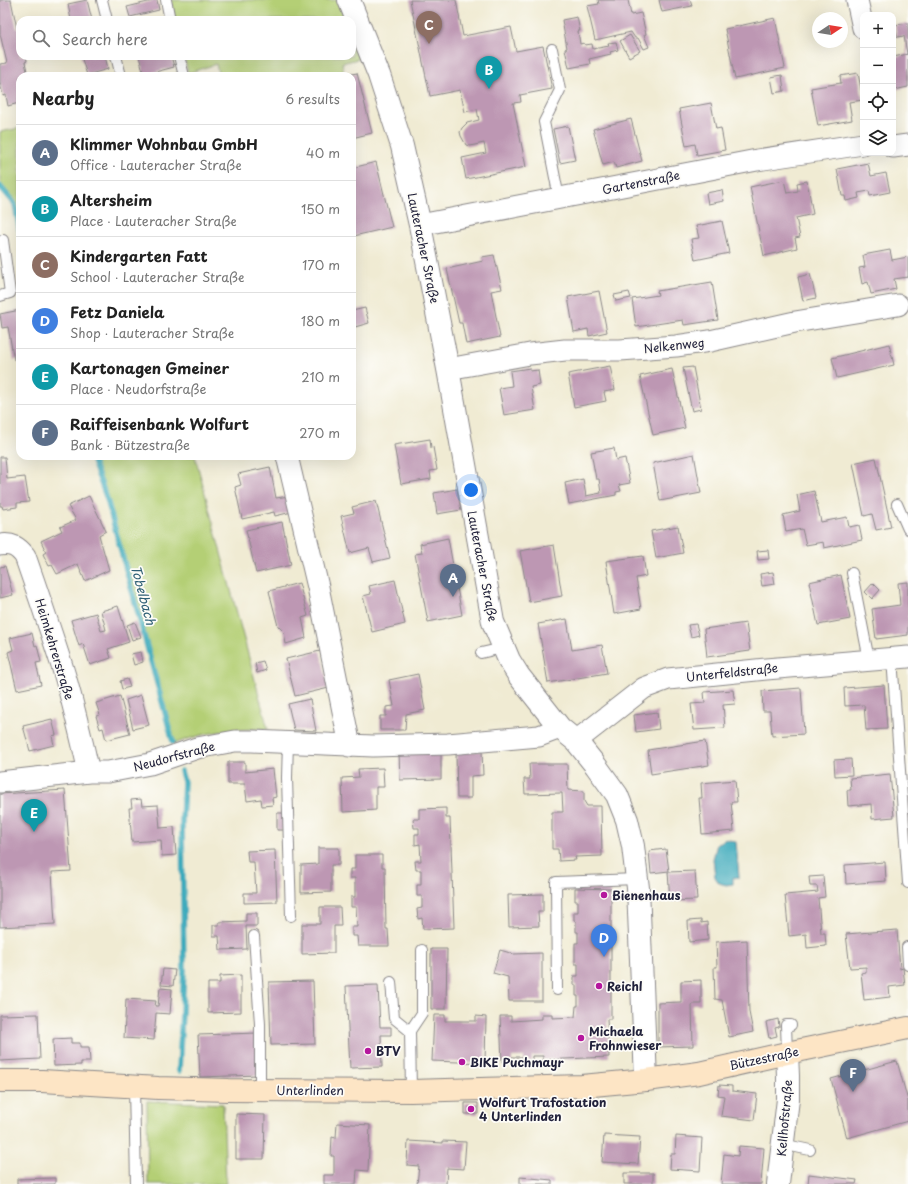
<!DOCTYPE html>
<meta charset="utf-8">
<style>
:root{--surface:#fff;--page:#f6f6f6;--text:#222;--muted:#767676;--line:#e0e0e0;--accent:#b5179e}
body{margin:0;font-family:"Playpen Sans",sans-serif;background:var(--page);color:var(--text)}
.controls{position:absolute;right:12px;top:12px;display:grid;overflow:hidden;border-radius:8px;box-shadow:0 4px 16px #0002}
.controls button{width:36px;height:36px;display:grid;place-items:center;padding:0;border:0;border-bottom:1px solid var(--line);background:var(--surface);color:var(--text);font:20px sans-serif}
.compass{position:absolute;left:812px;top:12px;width:36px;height:36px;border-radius:50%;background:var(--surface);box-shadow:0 4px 16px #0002;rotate:78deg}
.you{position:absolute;left:471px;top:490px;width:14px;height:14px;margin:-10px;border:3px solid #fff;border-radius:50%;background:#1a73e8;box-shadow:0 0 0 6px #1a73e833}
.badge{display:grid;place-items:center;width:26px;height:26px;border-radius:50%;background:var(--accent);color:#fff;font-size:13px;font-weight:700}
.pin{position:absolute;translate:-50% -33px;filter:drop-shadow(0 1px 2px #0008)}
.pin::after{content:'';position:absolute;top:21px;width:14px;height:12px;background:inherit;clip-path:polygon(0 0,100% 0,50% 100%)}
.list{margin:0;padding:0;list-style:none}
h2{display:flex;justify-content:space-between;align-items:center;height:52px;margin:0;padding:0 16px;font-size:17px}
h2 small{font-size:13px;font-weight:400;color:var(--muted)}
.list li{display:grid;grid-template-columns:26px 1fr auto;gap:12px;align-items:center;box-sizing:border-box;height:56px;padding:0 16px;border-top:1px solid var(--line)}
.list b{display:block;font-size:15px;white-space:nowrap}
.list p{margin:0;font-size:13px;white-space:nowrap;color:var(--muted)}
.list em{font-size:13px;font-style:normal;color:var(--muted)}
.icon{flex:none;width:22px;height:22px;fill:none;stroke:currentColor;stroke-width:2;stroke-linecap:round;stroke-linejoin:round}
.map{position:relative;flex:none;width:908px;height:1184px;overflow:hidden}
.search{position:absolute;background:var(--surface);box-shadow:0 4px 16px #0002;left:16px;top:16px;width:340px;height:44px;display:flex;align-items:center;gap:10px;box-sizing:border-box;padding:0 14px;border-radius:12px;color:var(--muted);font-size:15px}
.panel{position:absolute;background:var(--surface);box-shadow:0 4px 16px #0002;left:16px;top:72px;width:340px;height:388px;border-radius:12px}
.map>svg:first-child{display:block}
</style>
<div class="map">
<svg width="908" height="1184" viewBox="0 0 908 1184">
<rect width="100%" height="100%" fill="#fdfcf7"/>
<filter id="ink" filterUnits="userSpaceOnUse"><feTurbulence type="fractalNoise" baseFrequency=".025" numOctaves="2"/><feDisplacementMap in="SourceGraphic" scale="8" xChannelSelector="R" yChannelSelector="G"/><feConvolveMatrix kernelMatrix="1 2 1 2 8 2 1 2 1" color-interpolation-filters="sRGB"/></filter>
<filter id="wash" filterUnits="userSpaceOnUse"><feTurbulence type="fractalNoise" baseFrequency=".012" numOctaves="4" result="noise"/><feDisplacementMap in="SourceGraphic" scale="16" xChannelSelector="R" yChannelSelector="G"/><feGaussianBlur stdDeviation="0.9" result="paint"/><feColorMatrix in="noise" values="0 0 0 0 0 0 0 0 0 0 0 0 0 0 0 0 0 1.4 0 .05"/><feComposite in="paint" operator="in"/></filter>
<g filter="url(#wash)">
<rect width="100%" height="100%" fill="#f0ebd3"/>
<path fill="#b4cf74" stroke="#6b7858" d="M171,0H337L346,20H175Z
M352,36L361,58L342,63L344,74L334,76H219L216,64L188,73L184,56H352Z
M20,128V228L16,204L0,185V132Z
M92,456H195L268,729C244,729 221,730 198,736C190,738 182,741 174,744L108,500Z
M147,1101L223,1104L226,1184H148Z"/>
<path fill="#3daabc" stroke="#30667c" d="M726,839L736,842L739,877L733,878V884L726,885L719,883L715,877L713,859L717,844Z"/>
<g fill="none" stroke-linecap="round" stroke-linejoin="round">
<path stroke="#3daabc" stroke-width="5.5" d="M0,186L15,204L20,233
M91,456L107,499L173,742
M179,1071L184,970L182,821L184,782L181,771"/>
</g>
<g id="blocks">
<path fill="#bd97b3" d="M0,0H11L17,29L20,28V56H26L27,61L25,62L28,76H20V97L18,98L19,103L8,106L6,95L3,96L0,82V64L7,63L0,34Z
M87,0L92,20H71L68,4Z
M151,0H157L159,10L130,17L127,7L152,1Z
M410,0H456L463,36L511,27L516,51L543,46L552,89L520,95L521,102L513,103L526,167L466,179L462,158L486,153L484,143L470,146L466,145L461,136L460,132L462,128L467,123L479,120L477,109L465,112L460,90L430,96Z
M598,0H628L631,15L641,13L646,34L644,35L649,47L644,49L638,38H635L631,32L595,40L587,6L599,4Z
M659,0H690L692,6L662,12Z
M577,17L580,31H578L580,44L584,43L585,45L592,44L593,49L609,46L608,43L616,42L618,50L610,52L611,54L589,59L590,64L569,68L565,49L567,48L562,20Z
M775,18L785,68L735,79L725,29Z
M908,23V54H907L904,36L897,37L895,25Z
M630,35L640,51L629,57L620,41Z
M908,54V87L894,90L893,57Z
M81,56H105L108,69L87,75Z
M139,56H171L174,67L144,75Z
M357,73L372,133L352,138V76L346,75Z
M858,73L863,100L849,102L852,120L818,126L811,88L841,83L840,76Z
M782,75L784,91L774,93L771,77Z
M711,103L716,129L721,128L725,150L697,155L695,144L686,146L679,109Z
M631,119L642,161L616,168L614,162L603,165L593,129Z
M568,126L575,160L560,163L553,129Z
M376,162L392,227L354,236L352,228V168Z
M868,163L871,176L886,173L890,192L870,196L869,191L858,193L859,198L846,201L845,196H842L837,169Z
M784,180L787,193L798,191L797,183L807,181L813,214L796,218L800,237L795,238L797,248L764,256L750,187Z
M722,190L724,201L708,204L706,193Z
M722,221L729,253L695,260L691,239L699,238L696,226Z
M890,250L892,260L908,257V277L894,279L896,289L871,294L868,282L862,284L859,268L865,267L863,255Z
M494,255L502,289L491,291L500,337L466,344L462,323H459L447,269L483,261L482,257Z
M810,274L816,298L803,301L798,277Z
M712,282L718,320L684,325L683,320L636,327L632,299L658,295L657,291Z
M599,291L607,332L589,336L588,329L574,332L568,297Z
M629,292L631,298L616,301L614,295Z
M365,308L369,323L355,327L352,311Z
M20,310V359L14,360L8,327L2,328L0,314Z
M889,344L894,365L837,378L832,358Z
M610,366L615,390L604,392L606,401L574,407L568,374Z
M693,367L701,409L692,411L683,368Z
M530,368V371L538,370L540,385L531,387L535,410L504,415L499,388L512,386L510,371Z
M672,369L685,428L653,435L640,376Z
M430,439L431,448L433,447L437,470L430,471L431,479L401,484L394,445Z
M614,448L616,460L625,458L630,483L619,485L621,491L616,492V495L569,504L565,483L583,479L586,496L601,493L599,479H596L591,452Z
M694,454L701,493L660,501L653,463Z
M0,457H5L7,479L25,477L29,502L17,503V507L3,509L2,506H0Z
M876,458L891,527L876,530L872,514L864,516L853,463Z
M270,467L276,498L289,496L292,512L275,516L274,512L242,519L235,487L241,485L238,474Z
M457,489L461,510L437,514L434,493Z
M814,491L821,522L847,517L849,527L859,525L862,540L824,548L823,542L806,545L802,529L786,532L783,515L800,511L797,495Z
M89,496L106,531L99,535L109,570L85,581L78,564L57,574L52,565L49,566L43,554L46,552L41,541L62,531L60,527L76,520L68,506Z
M376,501L390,558L373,562L369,548L350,553L341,516L354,513L352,507Z
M282,522L291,565L256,573L246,530Z
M678,526L683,553L656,558L651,531Z
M448,538L462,615L428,622L415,554L422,553L420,544Z
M554,545L562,596L529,602L520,551Z
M768,550L769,559L758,560L757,551Z
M643,556L646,576L636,578L641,609L614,614L606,561Z
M5,566L13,595L0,598V567Z
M773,572L775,584L762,586L760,574Z
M841,575L850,619L818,625L809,582Z
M395,580L405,624L372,632L363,596L371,594L369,586Z
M908,582V635L876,639L872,609L900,605L898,583Z
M299,583L308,616L302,618L306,638L286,644L284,632L278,626L269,591Z
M873,583L880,590L872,599L865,592Z
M118,606L129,642L108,649L111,658L90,665L83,644L79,646L71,620L96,613L101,631L106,630L101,611Z
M567,619L572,650L602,645L607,673L548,683L538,624Z
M135,622L141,637L132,640L127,625Z
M746,623L750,651L707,657L704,629Z
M696,624L699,635L691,637L688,625Z
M32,633L35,646L37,645L41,662L36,663L41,685L17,690L8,652L13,650L10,638Z
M320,651L329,688L295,696L286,659Z
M141,652L143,662L134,665L131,654Z
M263,661L266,670L257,673L255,663Z
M418,674L425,710L406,714L405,730H380V716H386V707L394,706L389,680Z
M127,679L130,687L122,689L120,681Z
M884,685L887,729L866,730L864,705L845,706L844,688Z
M801,688L804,734L772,736L770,711H763L762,691Z
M733,690L735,704L723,705L725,728L694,730L691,704L705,703L704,692Z
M141,695L149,725L133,729L126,700Z
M120,696L130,734L106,740L103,728L100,729L96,716L100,715L96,703Z
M310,699L316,731L294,730L288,704Z
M657,712L659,729L636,732L634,715Z
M52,719L56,735L52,736L54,745L30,751L23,726Z
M705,741L709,765L651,774L648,750Z
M482,751L483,775L471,776V798H457L456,752Z
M441,752V779L400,780L399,753Z
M851,759L852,775L835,776L834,760Z
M228,762H245V772L273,769L276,797L272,798L273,805L262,806L261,799L247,801L245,784H228Z
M529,764H567L568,790L584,791V801L587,806H601L602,856L575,857L576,860L559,861L558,849H552V812H563L562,793L525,794L524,779H530Z
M383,768L384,787H376V810L343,812L342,778L359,777L358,769Z
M890,774L894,817L872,819L871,804L848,806L847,790H851L850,778Z
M735,780L737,802H731L734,831L702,834L699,798H702L701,783Z
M65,790L71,871L52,872L55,924L0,927V794Z
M141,799L142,806L158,805L160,828L174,827L176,855L162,856L161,840L132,842L129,808H132L131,800Z
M446,808V818H450L454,928L423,929L422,918L418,919L417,909L422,908V896H417V885H421V870H416L415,861H421L420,844L415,845V834H419V828H414L413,819H419V809Z
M277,813H284L285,830H277Z
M318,848H339V865H331V892L301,893V865L318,864Z
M666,849L669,871L651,873L649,851Z
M275,850L277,902L244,903V893H256L254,862H248L247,851Z
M355,855H382V867H385L386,929H388L389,946H358L357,936H352V927H357L356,907H351V897H355V878H350V869H355Z
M885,862L886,881L846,884L845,865Z
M695,871L697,900L670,901L668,872Z
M823,876L825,897L818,898L821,933H825L826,946L807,948L806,934L789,936L785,895L818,892L817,886H810L809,877Z
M575,888L611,889V1019H607L609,1057L543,1060V1056H532V1061H524V1057H512V1062H502L500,1016H511V1021L542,1019V1014H552V1018L575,1017L576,1006H578V996H576V985H574V976H578V964H575V943H578V932H576V921L574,920V912H578V901H575Z
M543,894V912H538L539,926L509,927L508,895Z
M320,907H340L341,926H334V953L302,954V924H320Z
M246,913H257V926H246L247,949L220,950L219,936H213V925H219V922L246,921Z
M701,920V923L707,922L708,940L689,942L688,921Z
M897,930L900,969L903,968L905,985L889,987L890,997L864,1000L861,973L866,972V967L850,968L846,934Z
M747,940L749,1012L753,1032L729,1037L722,1000L715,999L714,967H717L716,942Z
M431,949H447L446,1009H431Z
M500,950L514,954L542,953V1001H509L508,977L493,973Z
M163,969L175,970L173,986L161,985Z
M241,975V1012L208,1013V983H220V976Z
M701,980V1004H692L693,1046L658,1047V1003L681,1002V981Z
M313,981L315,1044L271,1045L269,982Z
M378,985L380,1027H391V1035H381L382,1067L350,1068L346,986Z
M160,988L172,989L170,1014L156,1013L154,1040L124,1038L126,999L156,1001L155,1006H158Z
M38,1014L40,1059L0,1061V1015Z
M434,1015H445V1021H476V1016L486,1017L485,1063L432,1061Z
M778,1019L779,1027L775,1028L777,1036L769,1038L766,1022Z
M257,1033L259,1075L200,1077L198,1035Z
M71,1038V1043H80V1047H89L90,1062H81V1065L54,1066L53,1039Z
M897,1061L908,1101V1121L847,1138L831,1079Z
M719,1085L732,1086V1091L757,1094L754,1120L721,1116L724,1096L718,1095Z
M465,1103H478V1114H465Z
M236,1114L265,1115L264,1159H236Z
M337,1123L370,1125L368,1171L357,1170L356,1184H324V1175H334V1156H331L332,1137L336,1138Z
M604,1135L640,1137L638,1164L602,1162Z
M676,1136L702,1138L700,1171L670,1169L671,1154H675Z
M408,1141L443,1143V1141L466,1142L464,1169L447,1168L446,1184H417L419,1166L407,1165Z
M739,1146L764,1148L761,1184H721L724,1154L738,1156Z
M624,1173H653V1184H624Z
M809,1174L857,1180L856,1184H808Z
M520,1177L552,1180V1184H520Z
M55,1178V1184H17V1179Z"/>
</g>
</g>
<g filter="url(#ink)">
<use href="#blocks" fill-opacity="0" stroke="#898687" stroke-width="1"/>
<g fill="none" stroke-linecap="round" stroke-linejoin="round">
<defs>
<path id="service" d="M102,0L107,20
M166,0L170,20
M552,49L560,90L544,122L559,198
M116,56L121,76
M179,56L184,76
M0,296L10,293L3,240
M897,504L908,529
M852,573L869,660
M481,653L494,650L503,646
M892,658L908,883
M288,742L287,778L291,916
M254,936L260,1024V1090
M907,947L908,965
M391,982L394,1018L410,1031
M557,990L556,882L637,879
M787,1053L786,1025H791
M134,1087L136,1184
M411,1091L410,1031L422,1013V950
M782,1144L810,1150"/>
<path id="minor" d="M857,0L863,28
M893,147L908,145
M420,225L757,160L863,144
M448,369L530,354L565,350H620L676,346L710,341L795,322L898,305
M287,456L318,587L348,736L349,746
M0,545C12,543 18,547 25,556C38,593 50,629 62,666C73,701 81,737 89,772
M576,741L644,688L668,679L766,669L908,657
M0,782L89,772H108L150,764L197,748L235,741H252L373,746L448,744L539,736L560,728"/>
<path id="tertiary" d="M349,0L379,75L402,146L420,225L448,369L493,622L509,660L519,676L560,728L576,741L596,766L617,795L627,820L633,846L638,888L646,1080
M778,1184L788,1099V1076L787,1053"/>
<path id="secondary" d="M0,1081H42L158,1088L229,1090L411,1091L582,1086L646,1080L699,1073L787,1053L908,1028"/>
</defs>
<use href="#service" stroke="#898687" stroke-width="12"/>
<use href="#minor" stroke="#898687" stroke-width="23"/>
<use href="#tertiary" stroke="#898687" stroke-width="24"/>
<use href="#secondary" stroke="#898687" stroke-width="24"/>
<use href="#service" stroke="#fff" stroke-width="10"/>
<use href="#minor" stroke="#fff" stroke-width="21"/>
<use href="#tertiary" stroke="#fff" stroke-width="22"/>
<use href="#secondary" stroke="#fde5c5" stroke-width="22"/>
</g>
</g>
<g fill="#b5179e" stroke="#fdfcf7" stroke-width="1.5">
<circle cx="604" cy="895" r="4"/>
<circle cx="599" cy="986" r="4"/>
<circle cx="581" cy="1038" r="4"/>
<circle cx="368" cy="1051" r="4"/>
<circle cx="462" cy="1062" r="4"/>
<circle cx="471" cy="1109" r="4"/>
</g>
<g text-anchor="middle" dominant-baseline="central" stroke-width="3.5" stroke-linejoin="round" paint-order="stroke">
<g font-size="12" fill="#22223b" stroke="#fdfcf7">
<text transform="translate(641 182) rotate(-11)">Gartenstraße</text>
<text transform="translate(424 248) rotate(78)">Lauteracher Straße</text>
<text transform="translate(674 345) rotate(-6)">Nelkenweg</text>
<text transform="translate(483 566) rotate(79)">Lauteracher Straße</text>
<text transform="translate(55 649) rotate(73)">Heimkehrerstraße</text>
<text transform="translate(732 672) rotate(-6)">Unterfeldstraße</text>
<text transform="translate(174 756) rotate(-15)">Neudorfstraße</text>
<text transform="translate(764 1058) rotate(-12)">Bützestraße</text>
<text x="310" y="1090">Unterlinden</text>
<text transform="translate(784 1118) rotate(-85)">Kellhofstraße</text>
</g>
<g font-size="12" font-weight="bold" fill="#22223b" stroke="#fdfcf7" text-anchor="start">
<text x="612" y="895">Bienenhaus</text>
<text x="607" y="986">Reichl</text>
<text x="589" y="1031">Michaela<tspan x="589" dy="14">Frohnwieser</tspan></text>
<text x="376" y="1051">BTV</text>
<text x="470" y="1062">BIKE Puchmayr</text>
<text x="479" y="1102">Wolfurt Trafostation<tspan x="479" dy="14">4 Unterlinden</tspan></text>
</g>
<g font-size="13" font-style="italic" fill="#2e5f75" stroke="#fdfcf7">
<text transform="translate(144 595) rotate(75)">Tobelbach</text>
</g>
</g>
</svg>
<div class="controls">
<button>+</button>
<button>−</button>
<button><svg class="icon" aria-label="locate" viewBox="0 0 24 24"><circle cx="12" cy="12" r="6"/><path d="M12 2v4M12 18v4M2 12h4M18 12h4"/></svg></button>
<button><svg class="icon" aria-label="layers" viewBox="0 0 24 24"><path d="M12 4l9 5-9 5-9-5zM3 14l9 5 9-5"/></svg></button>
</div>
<svg class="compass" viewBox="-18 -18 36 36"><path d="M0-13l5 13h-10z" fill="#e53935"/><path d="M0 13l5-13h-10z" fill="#767676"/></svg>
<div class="you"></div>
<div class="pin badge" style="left:453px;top:597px;background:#5c6f8a">A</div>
<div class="pin badge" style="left:489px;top:89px;background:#0f9aa8">B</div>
<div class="pin badge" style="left:429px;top:44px;background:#8d6e63">C</div>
<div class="pin badge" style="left:604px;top:957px;background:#3f7fe0">D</div>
<div class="pin badge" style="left:34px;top:832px;background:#0f9aa8">E</div>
<div class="pin badge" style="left:853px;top:1092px;background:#5c6f8a">F</div>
<div class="search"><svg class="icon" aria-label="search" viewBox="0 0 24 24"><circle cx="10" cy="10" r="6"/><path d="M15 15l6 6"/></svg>Search here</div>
<section class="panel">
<h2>Nearby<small>6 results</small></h2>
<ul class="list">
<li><span class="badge" style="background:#5c6f8a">A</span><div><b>Klimmer Wohnbau GmbH</b><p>Office · Lauteracher Straße</p></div><em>40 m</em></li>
<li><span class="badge" style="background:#0f9aa8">B</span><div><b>Altersheim</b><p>Place · Lauteracher Straße</p></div><em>150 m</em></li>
<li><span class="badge" style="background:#8d6e63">C</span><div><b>Kindergarten Fatt</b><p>School · Lauteracher Straße</p></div><em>170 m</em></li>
<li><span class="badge" style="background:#3f7fe0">D</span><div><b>Fetz Daniela</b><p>Shop · Lauteracher Straße</p></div><em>180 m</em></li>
<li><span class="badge" style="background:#0f9aa8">E</span><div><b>Kartonagen Gmeiner</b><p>Place · Neudorfstraße</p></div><em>210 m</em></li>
<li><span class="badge" style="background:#5c6f8a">F</span><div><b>Raiffeisenbank Wolfurt</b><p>Bank · Bützestraße</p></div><em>270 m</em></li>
</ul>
</section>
</div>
